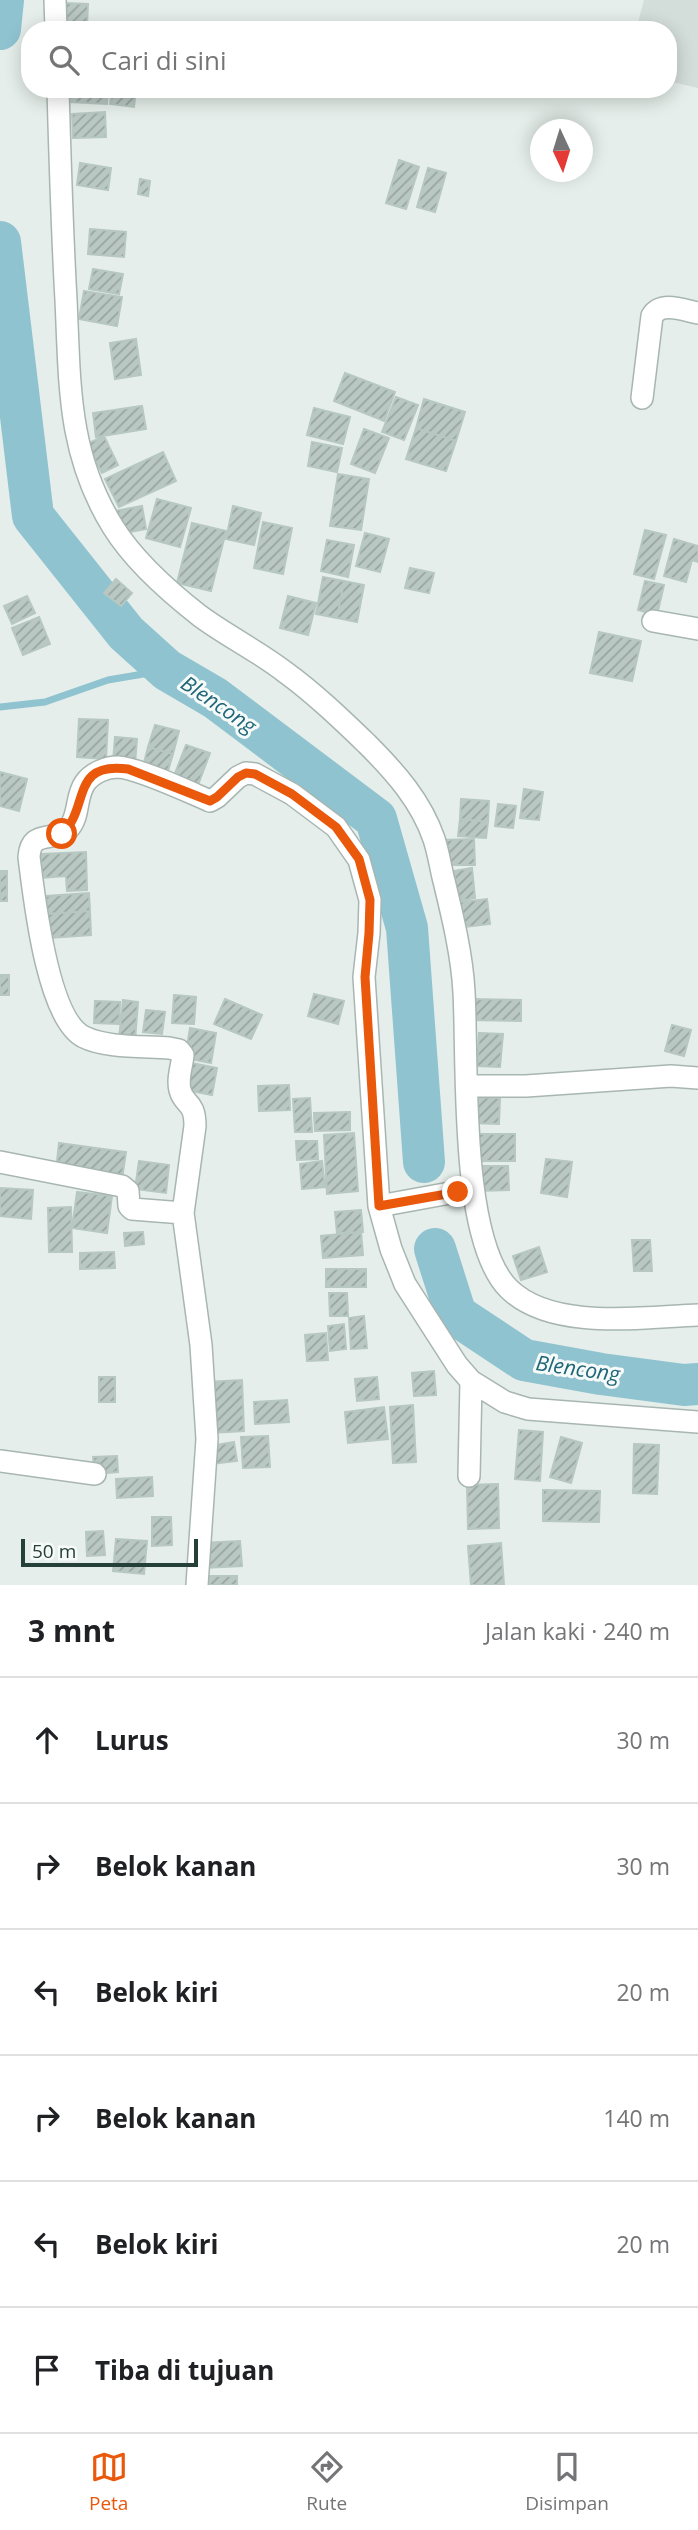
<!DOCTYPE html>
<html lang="id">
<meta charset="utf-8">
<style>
:root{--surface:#fff;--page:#f6f6f6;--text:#202124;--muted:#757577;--line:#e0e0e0;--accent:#ea580c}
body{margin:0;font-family:"Open Sans",sans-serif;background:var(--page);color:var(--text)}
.compass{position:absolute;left:530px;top:119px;width:63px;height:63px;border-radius:50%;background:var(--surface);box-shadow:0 4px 18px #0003;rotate:176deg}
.scale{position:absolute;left:21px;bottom:18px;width:177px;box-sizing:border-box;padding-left:7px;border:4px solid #253f39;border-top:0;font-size:19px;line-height:24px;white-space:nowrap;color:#253f39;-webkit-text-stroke:5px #f6faf8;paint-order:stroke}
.stop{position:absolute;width:21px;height:21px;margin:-16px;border:5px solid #ea580c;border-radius:50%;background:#fff}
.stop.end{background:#ea580c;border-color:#fff;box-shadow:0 2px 7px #0008}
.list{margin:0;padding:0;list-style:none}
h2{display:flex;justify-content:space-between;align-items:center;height:91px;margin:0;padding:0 28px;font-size:30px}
h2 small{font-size:23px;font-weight:400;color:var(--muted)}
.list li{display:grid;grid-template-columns:46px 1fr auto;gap:21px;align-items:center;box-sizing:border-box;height:126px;padding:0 28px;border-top:2px solid var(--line)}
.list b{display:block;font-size:26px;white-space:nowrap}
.list em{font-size:23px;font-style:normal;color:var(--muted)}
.icon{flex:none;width:38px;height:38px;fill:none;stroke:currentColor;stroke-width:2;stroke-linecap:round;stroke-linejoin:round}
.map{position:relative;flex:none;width:698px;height:1585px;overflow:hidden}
.search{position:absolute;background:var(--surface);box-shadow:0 4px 18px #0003;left:21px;right:21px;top:21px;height:77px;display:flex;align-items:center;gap:18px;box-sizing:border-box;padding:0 24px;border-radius:28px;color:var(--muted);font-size:26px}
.sheet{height:847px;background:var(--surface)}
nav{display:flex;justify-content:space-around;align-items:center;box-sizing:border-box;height:98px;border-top:2px solid var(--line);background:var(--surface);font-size:19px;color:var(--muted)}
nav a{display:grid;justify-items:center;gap:4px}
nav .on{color:var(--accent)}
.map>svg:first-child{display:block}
</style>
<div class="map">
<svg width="698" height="1585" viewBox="0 0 698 1585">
<defs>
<pattern id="building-hatch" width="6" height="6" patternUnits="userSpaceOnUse" patternTransform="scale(1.75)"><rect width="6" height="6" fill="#bac8c3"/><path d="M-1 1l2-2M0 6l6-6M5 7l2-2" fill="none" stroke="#97a49f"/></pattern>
</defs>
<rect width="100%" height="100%" fill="#e5eeea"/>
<path fill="#d3ddd9" d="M644,0H698V88L668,81V30H636Z"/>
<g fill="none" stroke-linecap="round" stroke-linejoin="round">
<path stroke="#90c3d0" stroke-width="7" d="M0,707L45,702L108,680L167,670"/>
<path stroke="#90c3d0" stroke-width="42" d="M0,29L3,0
M0,242L33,516L126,633L167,670L215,698L376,819L407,928L424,1162
M435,1249L456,1315L524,1360L601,1374L684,1385L698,1384"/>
</g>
<path fill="url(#building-hatch)" stroke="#b7c7c1" stroke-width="2" d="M64,3L88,4L87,28L64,26Z
M71,89H108L107,104L70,102Z
M112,89H136L134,107L110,104Z
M105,112L106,137L73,138L72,114Z
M399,160L419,167L406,209L386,203Z
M80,163L111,168L108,190L77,185Z
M428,168L446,173L435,212L417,207Z
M140,179L150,181L148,196L138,194Z
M90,229L126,232L124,257L88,254Z
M93,269L123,274L119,294L89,289Z
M84,291L122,297L117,326L79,319Z
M136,339L141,375L115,379L110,343Z
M345,373L395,392L384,421L334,401Z
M396,397L418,405L404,440L382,432Z
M424,399L465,412L456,441L416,428Z
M142,406L146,429L96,437L93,413Z
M314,408L350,417L343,444L307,435Z
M416,428L456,441L446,471L406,459Z
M364,429L389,438L375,473L351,464Z
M104,436L118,465L102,473L87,444Z
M312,442L342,448L337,472L308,466Z
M163,452L176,481L119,507L105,479Z
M338,474L369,479L361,530L330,526Z
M157,499L191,508L180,547L146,538Z
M142,506L146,529L119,534L115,511Z
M233,506L261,513L254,545L226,539Z
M263,522L292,528L283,574L254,568Z
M192,523L226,531L211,591L177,583Z
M645,530L666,535L654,579L634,574Z
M365,533L389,539L380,572L356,566Z
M674,539L698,546V562L692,560L686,582L664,576Z
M327,540L354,545L348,577L321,571Z
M410,568L434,573L429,593L405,588Z
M323,577L344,581L337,618L316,614Z
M116,579L132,593L121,606L104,593Z
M344,581L364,585L357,622L337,618Z
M645,581L664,585L657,615L638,610Z
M27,596L35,613L12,624L4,606Z
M288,596L316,603L308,635L280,628Z
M39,617L50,644L23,655L12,628Z
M599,632L641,641L632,681L590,673Z
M79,719L108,720L106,759L77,757Z
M155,725L179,731L173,754L148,747Z
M115,737L137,739L135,764L113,762Z
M186,745L210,753L198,785L174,776Z
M148,747L173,754L167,774L143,767Z
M0,772L27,779L19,811L0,806Z
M524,789L543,792L539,820L520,818Z
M461,799L489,801L488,822L460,819Z
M498,804L516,806L513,828L495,826Z
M460,819L488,822L486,838L458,836Z
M474,839L475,865H443L442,840Z
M86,852L87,890L67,891L66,876L42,878L41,854Z
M472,868L475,898L458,901L454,871Z
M0,871H7V901H0Z
M89,893L90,911L47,914L46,896Z
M487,899L490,924L457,928L453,903Z
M90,911L91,935L49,938L47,914Z
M0,975H9V995H0Z
M314,994L344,1001L338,1024L308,1016Z
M174,995L196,997L194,1024L172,1023Z
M225,999L262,1015L251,1039L214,1024Z
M469,999L521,1000V1021L468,1020Z
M123,1000L138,1002L135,1041L119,1039Z
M95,1001L120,1002L119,1024L94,1023Z
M146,1010L165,1012L162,1034L143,1032Z
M672,1025L691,1030L684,1056L665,1051Z
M190,1028L216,1033L211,1063L185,1058Z
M479,1033L503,1034L500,1067L477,1066Z
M187,1062L217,1068L212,1095L181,1089Z
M289,1085L290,1110L259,1111L258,1086Z
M471,1097L500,1098L499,1124L471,1123Z
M310,1098L312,1132H295L293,1099Z
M350,1112V1130L315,1131L314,1113Z
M354,1133L358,1191L327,1194L324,1135Z
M476,1134H515V1161H476Z
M296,1141H317L318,1159L297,1160Z
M59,1143L126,1152L122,1179L56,1171Z
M546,1159L572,1162L567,1197L541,1193Z
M139,1161L169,1165L166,1193L135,1189Z
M322,1161L325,1187L302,1189L300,1164Z
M477,1166H508L509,1190L478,1191Z
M0,1188L33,1190L31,1219L0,1216Z
M77,1192L112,1196L107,1233L72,1228Z
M71,1207L72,1252H49L48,1208Z
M361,1210L363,1232L337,1233L335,1212Z
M143,1232L144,1244L125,1246L124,1233Z
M361,1232L363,1255L323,1258L321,1236Z
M632,1240H650L652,1271H634Z
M539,1247L547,1272L521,1280L513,1256Z
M114,1252L115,1268L80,1269V1253Z
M326,1269H366V1287H326Z
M329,1293H347L348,1316H330Z
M364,1316L367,1348L351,1349L349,1318Z
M344,1324L346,1349L330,1351L328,1326Z
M326,1333L328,1360L307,1361L305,1335Z
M434,1371L436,1395L414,1396L412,1373Z
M99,1377H115V1402H99Z
M377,1377L379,1399L357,1401L355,1379Z
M242,1380L244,1431L210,1433L208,1382Z
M287,1400L289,1422L255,1424L254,1402Z
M413,1405L416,1462L393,1463L390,1407Z
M384,1407L388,1439L348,1443L345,1412Z
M519,1430L543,1432L540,1481L515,1479Z
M268,1436L270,1467L243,1468L241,1437Z
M561,1437L582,1443L571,1483L550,1477Z
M234,1442L237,1461L212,1464L210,1446Z
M634,1444L659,1445L657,1494L633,1493Z
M117,1456L118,1472L95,1474L93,1457Z
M152,1477L153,1496L117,1498L116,1479Z
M498,1484L499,1528L468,1529L467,1485Z
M543,1490L600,1491L599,1522L543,1521Z
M152,1517H171L172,1545L152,1546Z
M103,1531L105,1555L87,1556L86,1532Z
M116,1539L147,1541L144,1574L113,1571Z
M240,1541L242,1566L203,1568L202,1543Z
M501,1543L504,1585H471L468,1546Z
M205,1576H237V1585H205Z"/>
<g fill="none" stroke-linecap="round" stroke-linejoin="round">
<defs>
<path id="minor" d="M55,0L56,30
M58,89C60,160 62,230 66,300C70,383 67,453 113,527C134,561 168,591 200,616C227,636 258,651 285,672C314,693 341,719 367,744C395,772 421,801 434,839C438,851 440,864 443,877C452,914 462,954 464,992C468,1063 459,1240 509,1289C552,1331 643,1317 698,1315
M642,398L652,316C661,301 683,310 698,313
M653,621L698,629
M467,1086H526L671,1076L698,1078
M0,1162L122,1186L128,1191L129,1206L132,1209L183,1213
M379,1206L472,1189
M0,1461L95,1474
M469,1476L471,1381
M197,1585L207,1439L201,1345L183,1213L195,1126C195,1100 184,1106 180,1090C177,1079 182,1066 183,1055L179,1050L169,1048C144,1046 106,1048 84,1037C47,1019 34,896 29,857C31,829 51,843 68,829C80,817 75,797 85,783C92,773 106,767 118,767C138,768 189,792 210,801L217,797L238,777L246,773L255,774L292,794L336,827L359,860L370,900L369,933L364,977L379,1206L391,1249L405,1284L457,1365L471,1381L505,1402L528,1409L698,1422"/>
</defs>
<use href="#minor" stroke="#a8b6b1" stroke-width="24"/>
<use href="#minor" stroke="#fff" stroke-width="21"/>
</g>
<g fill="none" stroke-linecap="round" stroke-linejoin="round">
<path stroke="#ea580c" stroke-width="9" d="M62,834C90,808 70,761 128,769L210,801L217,797L238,777L246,773L255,774L292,794L336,827L359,859L370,900L369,933L365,977L379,1206L458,1192"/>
</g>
<g text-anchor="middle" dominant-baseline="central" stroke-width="6" stroke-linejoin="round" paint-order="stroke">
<g font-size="21" font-style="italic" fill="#206679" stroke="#f6faf8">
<text transform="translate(219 704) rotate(34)">Blencong</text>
<text transform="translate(578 1368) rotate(8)">Blencong</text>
</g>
</g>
</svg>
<svg class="compass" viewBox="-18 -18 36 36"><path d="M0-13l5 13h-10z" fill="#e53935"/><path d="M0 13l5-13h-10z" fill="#757577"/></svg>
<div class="scale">50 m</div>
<div class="stop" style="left:62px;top:834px"></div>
<div class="stop end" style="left:458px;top:1192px"></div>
<div class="search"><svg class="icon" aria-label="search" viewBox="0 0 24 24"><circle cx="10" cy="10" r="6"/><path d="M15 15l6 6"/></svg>Cari di sini</div>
</div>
<section class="sheet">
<h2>3 mnt<small>Jalan kaki · 240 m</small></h2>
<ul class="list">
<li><svg class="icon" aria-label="ahead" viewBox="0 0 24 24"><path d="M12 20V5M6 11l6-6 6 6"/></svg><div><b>Lurus</b></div><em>30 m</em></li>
<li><svg class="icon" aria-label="right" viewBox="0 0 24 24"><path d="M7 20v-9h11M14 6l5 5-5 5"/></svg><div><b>Belok kanan</b></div><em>30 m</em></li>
<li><svg class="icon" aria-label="left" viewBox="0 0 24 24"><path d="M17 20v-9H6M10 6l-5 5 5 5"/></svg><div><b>Belok kiri</b></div><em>20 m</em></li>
<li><svg class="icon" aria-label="right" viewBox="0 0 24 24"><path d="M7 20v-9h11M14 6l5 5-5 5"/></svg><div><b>Belok kanan</b></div><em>140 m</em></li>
<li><svg class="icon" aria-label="left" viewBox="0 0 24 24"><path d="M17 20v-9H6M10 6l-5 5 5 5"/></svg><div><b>Belok kiri</b></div><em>20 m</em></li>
<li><svg class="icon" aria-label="arrive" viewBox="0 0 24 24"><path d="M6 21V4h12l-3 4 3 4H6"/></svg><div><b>Tiba di tujuan</b></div></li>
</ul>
</section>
<nav>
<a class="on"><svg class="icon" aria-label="map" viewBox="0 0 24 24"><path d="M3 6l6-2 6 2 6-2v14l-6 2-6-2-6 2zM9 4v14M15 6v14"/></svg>Peta</a>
<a><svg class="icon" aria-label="directions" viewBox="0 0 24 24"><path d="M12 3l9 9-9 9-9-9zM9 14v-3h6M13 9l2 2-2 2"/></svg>Rute</a>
<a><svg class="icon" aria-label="saved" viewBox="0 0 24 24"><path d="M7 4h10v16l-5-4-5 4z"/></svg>Disimpan</a>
</nav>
